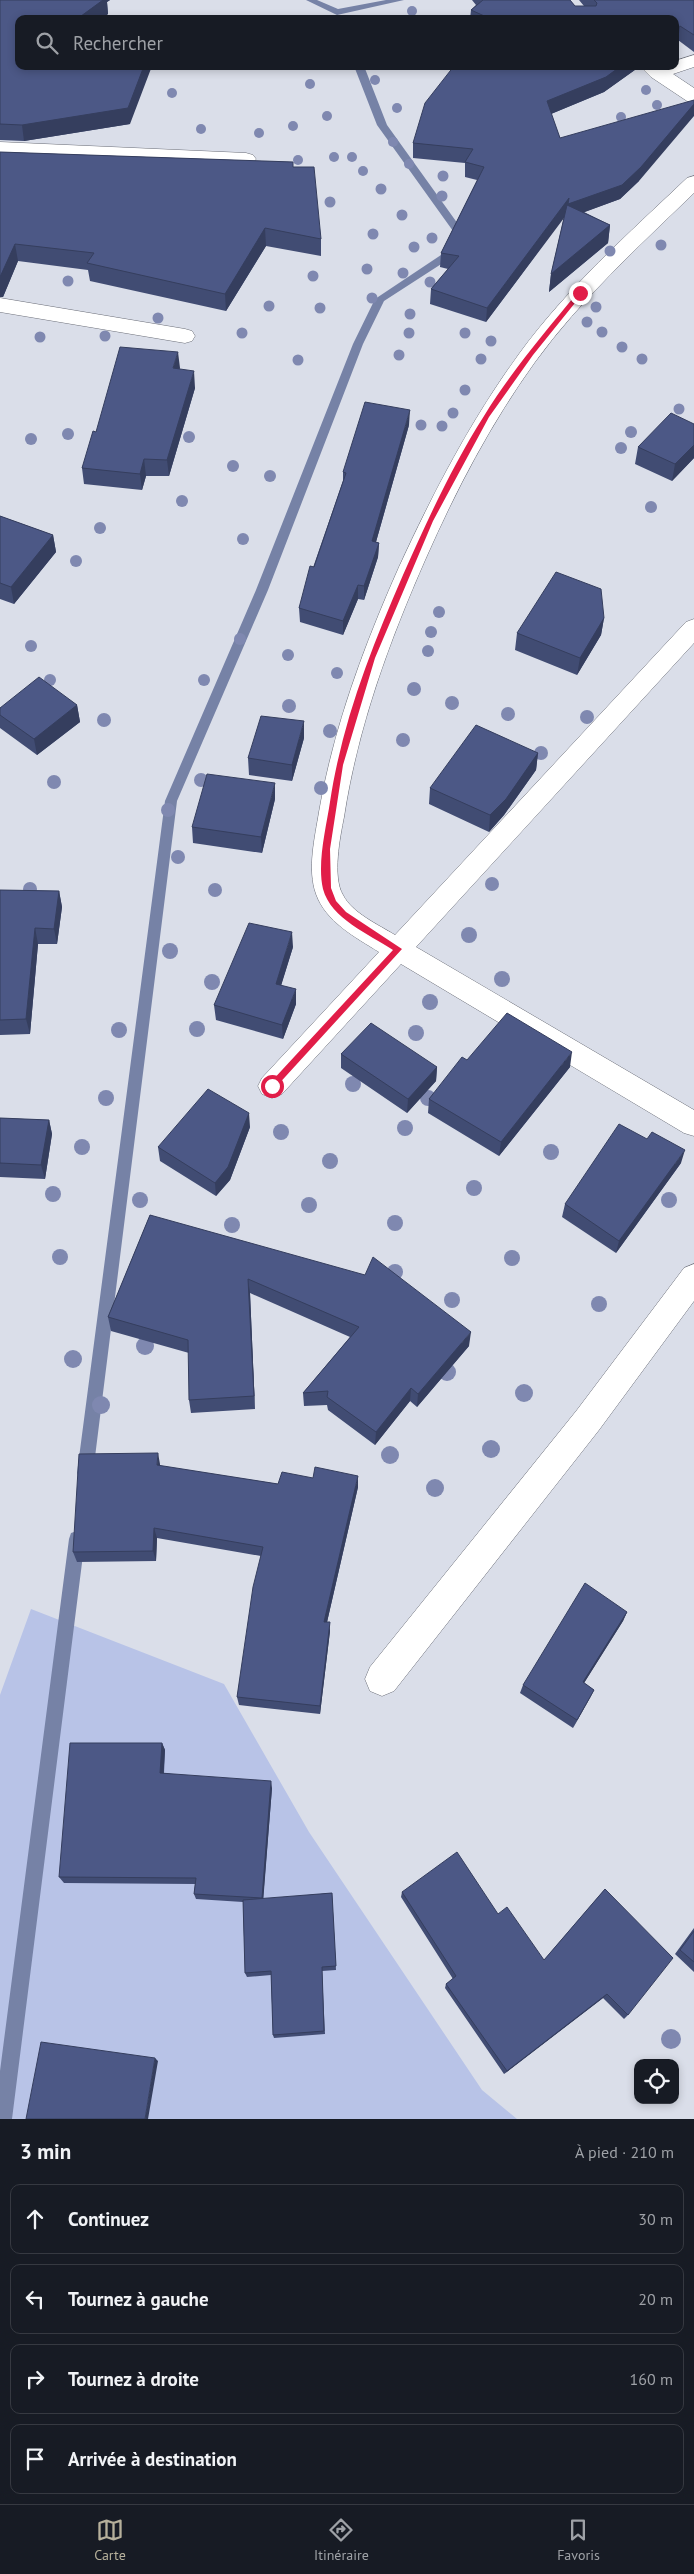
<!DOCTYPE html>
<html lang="fr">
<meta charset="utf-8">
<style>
:root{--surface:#171b24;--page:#242831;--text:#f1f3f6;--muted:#9ea1a6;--line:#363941;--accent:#b6b09b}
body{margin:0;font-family:"PT Sans",sans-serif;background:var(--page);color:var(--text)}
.controls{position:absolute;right:15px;bottom:15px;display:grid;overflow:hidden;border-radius:10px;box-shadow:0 2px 8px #0003}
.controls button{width:45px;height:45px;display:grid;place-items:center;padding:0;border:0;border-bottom:1px solid var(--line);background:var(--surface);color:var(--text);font:25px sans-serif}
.stop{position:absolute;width:15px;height:15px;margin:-11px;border:4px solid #e11d48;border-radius:50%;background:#fff}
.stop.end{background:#e11d48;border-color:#fff;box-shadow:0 1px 5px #0008}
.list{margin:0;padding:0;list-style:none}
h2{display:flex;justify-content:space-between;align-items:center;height:65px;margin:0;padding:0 20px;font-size:21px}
h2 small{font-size:16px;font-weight:400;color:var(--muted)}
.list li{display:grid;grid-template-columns:32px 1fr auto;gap:15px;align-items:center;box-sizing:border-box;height:70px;margin:0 10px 10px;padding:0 10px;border:1px solid var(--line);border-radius:10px}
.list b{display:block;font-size:19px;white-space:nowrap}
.list em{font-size:16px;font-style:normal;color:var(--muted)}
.icon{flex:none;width:28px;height:28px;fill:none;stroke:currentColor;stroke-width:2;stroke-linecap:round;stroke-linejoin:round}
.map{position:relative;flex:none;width:694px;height:2119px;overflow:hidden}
.search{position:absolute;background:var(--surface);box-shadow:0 2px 8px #0003;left:15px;right:15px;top:15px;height:55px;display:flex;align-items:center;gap:12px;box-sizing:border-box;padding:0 18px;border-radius:10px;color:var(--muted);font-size:19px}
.sheet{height:385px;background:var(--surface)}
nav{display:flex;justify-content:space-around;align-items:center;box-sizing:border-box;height:70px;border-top:1px solid var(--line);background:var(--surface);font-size:14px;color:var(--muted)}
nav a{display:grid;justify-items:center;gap:2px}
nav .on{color:var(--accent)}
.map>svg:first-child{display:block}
</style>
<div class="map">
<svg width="694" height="2119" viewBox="0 0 694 2119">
<rect width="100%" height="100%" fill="#dadee9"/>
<path fill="#b8c3e7" d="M31,1609L224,1684L309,1832L482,2090L517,2119H0V1695Z"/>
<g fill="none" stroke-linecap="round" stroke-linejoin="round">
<path fill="#7682a6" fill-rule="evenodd" d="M306,0H317L338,9L386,0H404L337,15Z
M354,66H364L387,125L463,231L449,259L384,301L363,344L268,590L177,801L93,1473L91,1478L85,1481L79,1478L77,1473L165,801L256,590L353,344L375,299L441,255L453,231L377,125Z
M77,1531L83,1533L85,1539L12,2119H0V2071L69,1539L71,1533Z"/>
<defs>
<path id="minor" d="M694,55V67L673,74L694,88V103L687,101L651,77L640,66H675V61Z
M0,142L246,153L253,155L256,159L253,163L246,165L0,154Z
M694,176V193C638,247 581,299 535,362C491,423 456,490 426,558C389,642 358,726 344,817C340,837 332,877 343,895C352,913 379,925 395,935L686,622L694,619V643L416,947L694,1110V1136L684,1133L401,964L282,1094L272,1098L262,1094L258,1086L262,1078L379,952C355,937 326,922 316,894C307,869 315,837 319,812C334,726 364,646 399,567C433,493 471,420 519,354C567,288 628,234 687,178Z
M0,298L185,329L192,331L195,336L192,341L185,343L0,312Z
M694,1264V1301L599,1430L394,1691L382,1696L370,1691L365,1679L370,1667L577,1410L684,1268Z"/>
</defs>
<use href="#minor" stroke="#6b6e78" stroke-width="1"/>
<use href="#minor" fill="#fff" fill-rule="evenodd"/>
</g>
<g fill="#7f88b0">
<circle cx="412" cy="11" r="5"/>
<circle cx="375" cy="80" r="5"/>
<circle cx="310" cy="84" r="5"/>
<circle cx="646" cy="90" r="5"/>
<circle cx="172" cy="93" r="5"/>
<circle cx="657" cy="105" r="5"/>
<circle cx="397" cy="108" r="5"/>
<circle cx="327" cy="116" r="5"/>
<circle cx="621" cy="117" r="5"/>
<circle cx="293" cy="126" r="5"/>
<circle cx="201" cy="129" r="5"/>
<circle cx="259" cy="133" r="5"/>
<circle cx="393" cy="142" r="5"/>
<circle cx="334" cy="157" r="5"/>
<circle cx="352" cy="157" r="5"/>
<circle cx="298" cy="160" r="5"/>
<circle cx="409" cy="164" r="5"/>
<circle cx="363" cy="171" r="5"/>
<circle cx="443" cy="176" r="5.5"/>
<circle cx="381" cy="189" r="5.5"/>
<circle cx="442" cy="196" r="5.5"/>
<circle cx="330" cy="202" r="5.5"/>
<circle cx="402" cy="215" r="5.5"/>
<circle cx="373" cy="234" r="5.5"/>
<circle cx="432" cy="238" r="5.5"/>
<circle cx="661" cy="245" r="5.5"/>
<circle cx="414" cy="247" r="5.5"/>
<circle cx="610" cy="251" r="5.5"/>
<circle cx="367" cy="269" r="5.5"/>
<circle cx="403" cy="273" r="5.5"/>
<circle cx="313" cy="276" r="5.5"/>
<circle cx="68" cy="281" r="5.5"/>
<circle cx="430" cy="282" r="5.5"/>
<circle cx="372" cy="298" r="5.5"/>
<circle cx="269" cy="306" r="5.5"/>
<circle cx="596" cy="307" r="5.5"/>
<circle cx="320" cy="308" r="5.5"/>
<circle cx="410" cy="314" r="5.5"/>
<circle cx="158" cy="318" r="5.5"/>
<circle cx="587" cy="322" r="5.5"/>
<circle cx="602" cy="332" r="5.5"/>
<circle cx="242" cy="333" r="5.5"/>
<circle cx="409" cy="333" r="5.5"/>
<circle cx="465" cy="333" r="5.5"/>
<circle cx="105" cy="336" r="5.5"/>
<circle cx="40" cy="337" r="5.5"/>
<circle cx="491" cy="341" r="5.5"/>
<circle cx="622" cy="347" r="5.5"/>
<circle cx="399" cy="355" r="5.5"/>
<circle cx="481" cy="359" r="5.5"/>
<circle cx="642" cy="359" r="5.5"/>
<circle cx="298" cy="360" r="5.5"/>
<circle cx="465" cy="390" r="5.5"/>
<circle cx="679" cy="409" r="5.5"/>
<circle cx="453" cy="413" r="5.5"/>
<circle cx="421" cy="425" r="5.5"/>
<circle cx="442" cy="426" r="5.5"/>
<circle cx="631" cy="432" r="6"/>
<circle cx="68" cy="434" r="6"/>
<circle cx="189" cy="437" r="6"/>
<circle cx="31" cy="439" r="6"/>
<circle cx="621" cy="448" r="6"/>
<circle cx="233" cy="466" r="6"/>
<circle cx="270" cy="476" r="6"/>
<circle cx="182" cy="501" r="6"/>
<circle cx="651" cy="507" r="6"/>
<circle cx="100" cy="528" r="6"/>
<circle cx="243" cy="539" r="6"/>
<circle cx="76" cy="561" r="6"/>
<circle cx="439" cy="612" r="6"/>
<circle cx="431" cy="632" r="6"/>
<circle cx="240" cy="639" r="6"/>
<circle cx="31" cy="646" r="6"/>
<circle cx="428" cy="651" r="6"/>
<circle cx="288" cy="655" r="6"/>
<circle cx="337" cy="673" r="6"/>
<circle cx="50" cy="680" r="6"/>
<circle cx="204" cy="680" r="6"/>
<circle cx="414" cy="689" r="7"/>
<circle cx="452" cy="703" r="7"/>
<circle cx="289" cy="706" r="7"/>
<circle cx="508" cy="714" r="7"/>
<circle cx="587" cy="717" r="7"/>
<circle cx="104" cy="720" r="7"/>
<circle cx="330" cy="731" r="7"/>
<circle cx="403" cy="740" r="7"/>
<circle cx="541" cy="753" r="7"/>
<circle cx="201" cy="780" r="7"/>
<circle cx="54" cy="782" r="7"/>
<circle cx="321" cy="788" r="7"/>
<circle cx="168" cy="810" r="7"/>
<circle cx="178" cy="857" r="7"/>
<circle cx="492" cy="884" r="7"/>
<circle cx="30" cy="889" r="7"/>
<circle cx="215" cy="890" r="7"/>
<circle cx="469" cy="935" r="8"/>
<circle cx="170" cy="951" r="8"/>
<circle cx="502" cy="979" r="8"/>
<circle cx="212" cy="982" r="8"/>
<circle cx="430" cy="1002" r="8"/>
<circle cx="197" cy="1029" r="8"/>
<circle cx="119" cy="1030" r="8"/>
<circle cx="416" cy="1033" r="8"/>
<circle cx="353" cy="1084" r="8"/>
<circle cx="106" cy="1098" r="8"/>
<circle cx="428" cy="1098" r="8"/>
<circle cx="405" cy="1128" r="8"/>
<circle cx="281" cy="1132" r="8"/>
<circle cx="82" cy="1147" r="8"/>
<circle cx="551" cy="1152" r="8"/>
<circle cx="330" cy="1161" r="8"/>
<circle cx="474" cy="1188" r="8"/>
<circle cx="53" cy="1194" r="8"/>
<circle cx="140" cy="1200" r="8"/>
<circle cx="669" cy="1200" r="8"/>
<circle cx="309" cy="1205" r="8"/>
<circle cx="395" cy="1223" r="8"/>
<circle cx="232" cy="1225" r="8"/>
<circle cx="60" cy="1257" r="8"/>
<circle cx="512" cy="1258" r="8"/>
<circle cx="395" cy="1272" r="8"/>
<circle cx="452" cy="1300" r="8"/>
<circle cx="599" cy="1304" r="8"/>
<circle cx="145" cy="1346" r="9"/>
<circle cx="73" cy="1359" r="9"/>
<circle cx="447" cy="1372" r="9"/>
<circle cx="524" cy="1393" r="9"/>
<circle cx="101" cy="1405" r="9"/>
<circle cx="491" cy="1449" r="9"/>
<circle cx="390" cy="1455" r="9"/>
<circle cx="435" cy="1488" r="9"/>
<circle cx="671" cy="2039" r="10"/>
</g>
<path fill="#414c73" d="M0,0H110L107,2L108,14L101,19H19L130,124L24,141L0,140Z
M472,0H570L575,6H584L579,0H694V52L678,40L675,42V19H470L471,10L476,5Z
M454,66H639V67L604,92L551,114L560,138L639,181L620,199L584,212L610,225L608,243L549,292L551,274L564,217L486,322L430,304L431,289L448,269L440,267L441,253L477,180L465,177V163L413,158V143Z
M0,152L293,162V167L321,239V256L266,246L226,311L90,281L88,270L18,261L3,297H0Z
M180,369L195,388L169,476H146L142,490L84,484L82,468L96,432Z
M694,424V458L672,481L635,464L638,447Z
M409,425L376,542L379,543L378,557L364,600L358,599L343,635L300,622L299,608L343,481V472Z
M0,516L53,535L56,552L14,604L0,599Z
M604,618L601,635L577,675L515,650L517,633Z
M77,705L80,722L37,755L0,728V708Z
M304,738L292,781L249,775L248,758Z
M538,753L536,770L504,815L489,832L429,804L430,788Z
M275,799L262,853L193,843L192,827Z
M0,890L59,891L62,907L57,944H38L30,1034L0,1035Z
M293,947L281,985L296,1004L283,1039L216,1020L214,1005Z
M341,1054L437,1067L436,1081L407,1113L341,1068Z
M467,1060L570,1067L499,1156L428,1113L429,1099Z
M0,1118L49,1120L52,1134L45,1179L0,1177Z
M250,1127L230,1180L216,1196L160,1161L158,1147Z
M681,1163L616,1253L562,1217L565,1204Z
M150,1215L469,1346L417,1407L410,1401L375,1445L328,1410L327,1405L304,1406L303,1393L350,1337L250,1293L255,1409L191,1413L189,1400V1353L111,1331L108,1317Z
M160,1464V1466L278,1484L358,1487L327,1622L330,1631L320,1714L239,1705L237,1697L261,1556L157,1538L156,1561L77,1562L73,1552Z
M627,1612L623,1621L584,1683L594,1690L573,1728L520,1693L523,1685Z
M162,1743L165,1750L164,1773L272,1788L263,1899L332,1893L336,1970L322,1971L325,2034L274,2038L273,2035L271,1975L247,1977L245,1973L243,1902L196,1899L194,1894L195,1884L64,1883L59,1877Z
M605,1889L628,2015L624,2019L603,1998L504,2074L445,1988L446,1984L453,1979L401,1897L402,1892L498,1914L544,1960Z
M694,1928V1972L675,1954Z"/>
<path fill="#353e5e" d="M96,0H110L107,2L108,14L101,19H77Z
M680,26L678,40L675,42V29Z
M144,66H152L130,124L24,141L22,125Z
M621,66H639V67L604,92L546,116L547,101Z
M694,104V116L639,181L620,199L566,219L567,214L486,322L487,308L569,198Z
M610,225L608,243L549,292L551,274Z
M265,228L266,246L226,311L225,294Z
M15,244L18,261L3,297H0V277Z
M178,352L180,368L175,385L173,368Z
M194,371L195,388L169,476L167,460Z
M410,410L409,425L372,556V541Z
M694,445V458L672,481L675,464Z
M144,459L146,476L142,490L140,474Z
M53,535L56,552L14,604L11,587Z
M379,543L378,557L364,600V586Z
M358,585V599L343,635V621Z
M604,618L601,635L577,675L580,658Z
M77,705L80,722L37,755L34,739Z
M304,721V738L292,781V765Z
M538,753L536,770L504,815L489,832L490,815Z
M275,783V799L262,853L261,837Z
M59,891L62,907L57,944L54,929Z
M35,928L38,944L30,1034L26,1019Z
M292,932L293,947L277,999L276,984Z
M296,989V1004L283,1039L282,1025Z
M572,1052L570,1067L499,1156L501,1142Z
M437,1067L436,1081L407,1113L408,1099Z
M249,1113L250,1127L230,1180L216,1196L215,1183Z
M49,1120L52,1134L45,1179L41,1165Z
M685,1150L681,1163L616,1253L619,1241Z
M248,1279L250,1293L255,1409L254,1396Z
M471,1332L469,1346L417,1407L418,1394Z
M411,1388L410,1401L375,1445L376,1432Z
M158,1453L160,1464V1476L157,1465Z
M358,1476V1487L325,1631L324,1622Z
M154,1528L157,1538L156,1561L153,1551Z
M627,1612L623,1621L579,1691L583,1682Z
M330,1622V1631L320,1714V1706Z
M594,1690L590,1698L573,1728L577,1720Z
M162,1743L165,1750L163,1780L160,1773Z
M271,1781L272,1788L263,1903L262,1898Z
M607,1994L603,1998L504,2074L507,2071Z
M155,2058L158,2061L148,2119H145Z"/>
<path fill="#4c5886" stroke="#353e5e" d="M0,0H103L77,19H19V66H144L128,108L22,125L0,124Z
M483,0H570L575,6H596L597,3L594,0H694V35L680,26L675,29V19H491L471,10Z
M454,66H621L606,77L547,101L560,138L694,100V104L641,167L622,185L568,204L569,198L487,308L431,289L459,256L441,253L484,167L465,162L473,149L413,143L425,103Z
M0,152L293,162V167H314L321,239L265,228L225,294L87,263L94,253L15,244L0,277Z
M567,205L610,225L551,274Z
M120,347L178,352L173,368L194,371L167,460L144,459L140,474L82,468L93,431L96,432Z
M365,402L410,410L372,541L379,543L364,586L358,585L343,621L299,608L310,566L314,567L346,473L343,472Z
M671,413L694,424V445L675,464L638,447Z
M0,516L53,535L11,587L0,583Z
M556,572L601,589L604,618L580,658L517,633Z
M39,677L77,705L34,739L0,715V708Z
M261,716L304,721L292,765L248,758Z
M476,725L538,753L506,799L490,815L430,788Z
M207,774L275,783L261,837L192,827Z
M0,890L59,891L54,929L35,928L26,1019L0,1020Z
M249,923L292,932L276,984L296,989L282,1025L214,1005Z
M507,1013L572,1052L501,1142L429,1099L462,1057L467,1060Z
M371,1023L437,1067L408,1099L341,1054Z
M208,1089L249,1113L228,1167L215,1183L158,1147Z
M0,1118L49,1120L41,1165L0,1163Z
M619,1124L647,1139L652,1132L685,1150L619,1241L565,1204Z
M150,1215L365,1275L373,1257L471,1332L418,1394L411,1388L376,1432L327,1397L328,1391L303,1393L359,1327L248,1279L254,1396L189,1400L188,1340L108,1317Z
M158,1453L157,1465L278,1484L282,1472L313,1478L315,1467L358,1476L324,1622H330L320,1706L237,1697L253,1587L263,1547L154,1528L153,1551L73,1552L79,1454Z
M585,1583L627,1612L583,1682L594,1690L577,1720L523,1685Z
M70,1743H162L160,1773L271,1781L262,1898L194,1894L196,1878L59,1877Z
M457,1852L498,1914L507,1907L544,1960L605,1889L673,1958L628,2015L607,1994L507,2071L446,1984L456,1976L402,1892Z
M332,1893L336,1966L322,1967L324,2031L273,2035L271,1971L245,1973L243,1900Z
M694,1931V1962L680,1950Z
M41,2042L155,2058L145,2119H26Z"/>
<path fill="#e11d48" d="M578,292L583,293L533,355L489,417L433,521L375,658L343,765L330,849L331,888L336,901L346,912L402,949L275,1088H270V1083L393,950C369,934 331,919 323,889C317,863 326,828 330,802C342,722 371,649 403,575C427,521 452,466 484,416C511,372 545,332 578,292Z"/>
</svg>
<div class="controls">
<button><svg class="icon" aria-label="locate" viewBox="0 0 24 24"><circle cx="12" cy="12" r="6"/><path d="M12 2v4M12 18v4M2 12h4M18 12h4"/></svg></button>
</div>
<div class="stop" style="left:272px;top:1086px"></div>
<div class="stop end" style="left:580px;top:293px"></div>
<div class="search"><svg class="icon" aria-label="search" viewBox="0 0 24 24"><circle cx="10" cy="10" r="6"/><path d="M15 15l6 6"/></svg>Rechercher</div>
</div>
<section class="sheet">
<h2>3 min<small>À pied · 210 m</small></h2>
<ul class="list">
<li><svg class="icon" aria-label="ahead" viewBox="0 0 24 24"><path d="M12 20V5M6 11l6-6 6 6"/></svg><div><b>Continuez</b></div><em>30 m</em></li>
<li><svg class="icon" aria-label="left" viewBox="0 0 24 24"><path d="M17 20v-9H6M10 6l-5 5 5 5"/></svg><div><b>Tournez à gauche</b></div><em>20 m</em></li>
<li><svg class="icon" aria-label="right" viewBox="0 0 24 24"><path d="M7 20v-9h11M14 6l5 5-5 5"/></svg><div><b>Tournez à droite</b></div><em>160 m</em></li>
<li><svg class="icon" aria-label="arrive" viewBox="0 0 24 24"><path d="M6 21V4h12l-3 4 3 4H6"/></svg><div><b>Arrivée à destination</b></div></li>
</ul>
</section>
<nav>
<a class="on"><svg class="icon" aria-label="map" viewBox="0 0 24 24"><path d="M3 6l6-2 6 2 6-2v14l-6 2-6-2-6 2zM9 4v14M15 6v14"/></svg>Carte</a>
<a><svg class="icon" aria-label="directions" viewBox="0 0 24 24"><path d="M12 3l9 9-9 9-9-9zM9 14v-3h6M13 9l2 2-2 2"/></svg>Itinéraire</a>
<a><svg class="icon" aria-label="saved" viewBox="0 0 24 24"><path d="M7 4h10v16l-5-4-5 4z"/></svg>Favoris</a>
</nav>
